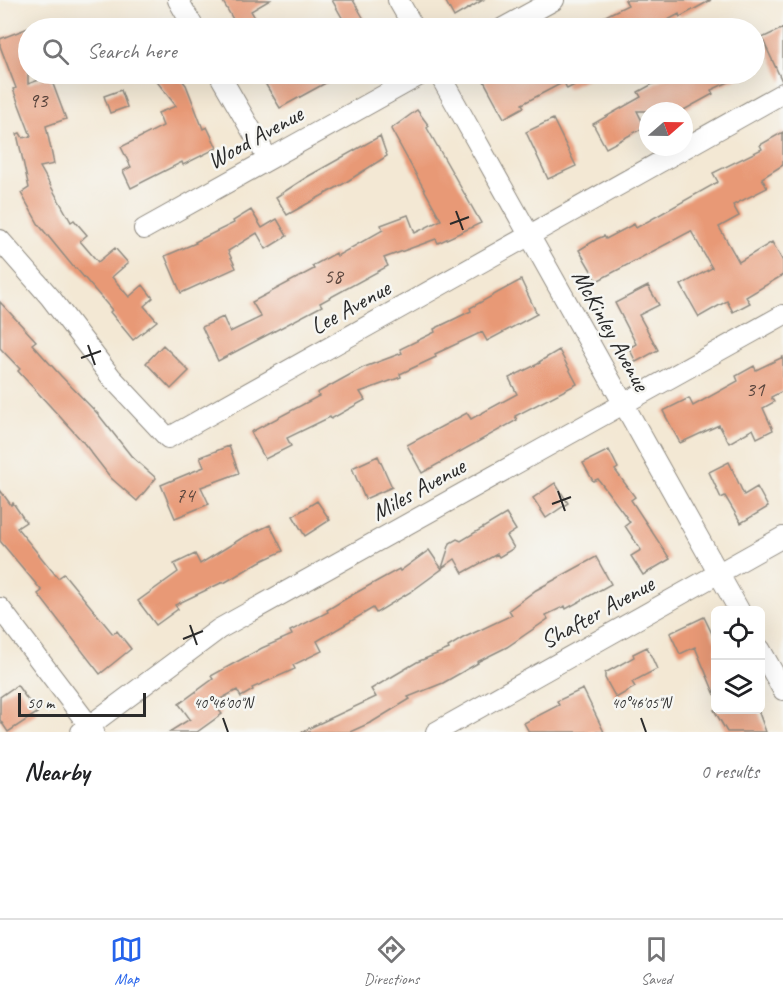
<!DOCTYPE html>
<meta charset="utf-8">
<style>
:root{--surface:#fff;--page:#f6f6f6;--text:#202124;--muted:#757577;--line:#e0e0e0;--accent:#2563eb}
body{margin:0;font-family:Caveat,sans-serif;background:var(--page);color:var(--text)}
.controls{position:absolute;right:18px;bottom:18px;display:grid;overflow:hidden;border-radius:9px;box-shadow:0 6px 24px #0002}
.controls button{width:54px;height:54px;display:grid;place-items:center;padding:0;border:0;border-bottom:2px solid var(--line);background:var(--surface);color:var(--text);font:30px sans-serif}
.compass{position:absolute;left:639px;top:102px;width:54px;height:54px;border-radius:50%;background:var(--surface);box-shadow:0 6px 24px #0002;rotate:70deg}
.scale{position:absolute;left:18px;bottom:15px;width:128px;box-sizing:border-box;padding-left:6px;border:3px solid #2b2b2b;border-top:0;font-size:16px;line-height:21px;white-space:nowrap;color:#2b2b2b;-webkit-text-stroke:4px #f6f6f2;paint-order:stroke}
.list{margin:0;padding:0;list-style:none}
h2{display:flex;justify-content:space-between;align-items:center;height:78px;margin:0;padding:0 24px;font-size:26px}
h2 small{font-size:20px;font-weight:400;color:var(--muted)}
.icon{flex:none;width:33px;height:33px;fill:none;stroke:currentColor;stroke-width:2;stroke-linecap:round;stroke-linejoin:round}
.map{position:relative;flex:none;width:783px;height:732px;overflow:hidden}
.search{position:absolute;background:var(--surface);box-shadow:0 6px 24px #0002;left:18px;right:18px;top:18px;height:66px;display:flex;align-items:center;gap:15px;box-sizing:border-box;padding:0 21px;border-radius:33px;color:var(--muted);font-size:22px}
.sheet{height:186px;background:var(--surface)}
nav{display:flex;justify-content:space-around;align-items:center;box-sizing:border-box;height:84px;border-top:2px solid var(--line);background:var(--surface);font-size:16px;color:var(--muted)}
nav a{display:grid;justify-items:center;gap:3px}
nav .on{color:var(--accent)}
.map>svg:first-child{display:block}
</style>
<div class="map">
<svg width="783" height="732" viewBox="0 0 783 732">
<rect width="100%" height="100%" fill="#f6f6f2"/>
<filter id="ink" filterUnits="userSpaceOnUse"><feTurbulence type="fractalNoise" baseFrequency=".0167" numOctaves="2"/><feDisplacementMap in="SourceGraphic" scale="12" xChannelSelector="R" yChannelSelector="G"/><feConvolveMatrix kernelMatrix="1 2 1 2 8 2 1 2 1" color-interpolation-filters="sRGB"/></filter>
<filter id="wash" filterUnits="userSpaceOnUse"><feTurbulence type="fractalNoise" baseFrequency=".008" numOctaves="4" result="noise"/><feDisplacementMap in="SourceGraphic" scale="24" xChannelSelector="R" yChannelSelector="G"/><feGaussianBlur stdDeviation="1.35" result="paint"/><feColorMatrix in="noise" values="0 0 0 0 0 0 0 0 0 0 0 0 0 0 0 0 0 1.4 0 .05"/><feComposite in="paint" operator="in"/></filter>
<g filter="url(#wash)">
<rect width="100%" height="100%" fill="#f3e8d4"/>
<g id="blocks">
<path fill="#e89976" d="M222,0H270L251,11L261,28H238Z
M332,0H353L369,28H348Z
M445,0H483L454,17Z
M625,0H711L680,17L679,14L653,28H581L628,5Z
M28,28V84L50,76L66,119L46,126L54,164L40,167L71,222L74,220L87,235L80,241L98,262L115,248L128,263L112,277L129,297L143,285L153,298L144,306L157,321L133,340L110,312L112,310L76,268L75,269L39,225L21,193L29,188L17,134L20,133L23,138L31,136L13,89L16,88L0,46V39Z
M783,28V81H782L762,38Z
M151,74H177L186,85L203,129L207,127L217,148L183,165L182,162L131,188L123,171L131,167L121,147L163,126L158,113L176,106Z
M264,74H342L280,108L266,85L269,83Z
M497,74H595L567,89L564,82L522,104L524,107L504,118L484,81Z
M671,74H746L711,90L713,94L682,111H637L645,127L606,148L593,124L641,97L638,92Z
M121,90L127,107L110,113L104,96Z
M417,110L429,126L427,128L481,223L438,243L436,239L384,258L388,266L320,303L322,306L218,361L202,327L223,317L230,332L261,317L252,302L314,269L312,266L336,253L337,256L383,230L381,225L408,215L415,233L441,220L391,129Z
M553,119L576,166L548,179L526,132Z
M783,132V165L762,178L767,188L733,205L739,216L719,227L739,262L772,242L783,261V275L746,297L750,303L733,312L727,301L699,317L681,285L712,268L691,231L597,281L579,250L597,239L604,236L606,239L634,224L636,228L718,182L713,173L762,149L760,145Z
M380,136L387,156L343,184L287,215L276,197L307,177Z
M251,210L262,228L277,219L287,236L266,249L257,233L228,251L236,268L181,293L165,256L196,243L195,242L234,223L233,221Z
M521,280L537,314L487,341L482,332L435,354L436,357L400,374L401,377L360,392L365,400L331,419L330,417L287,438L291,446L265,459L251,432L319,396L317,393L362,368L402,353L400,349L435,332L434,329L471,311L470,308Z
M648,286L659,305L639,315L658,350L636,362L629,348L636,344L615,303Z
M0,302L36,341L32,344L61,376L98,414L132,457L156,478L137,501L111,478L83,442L18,371L20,369L0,348Z
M163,345L189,371L171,389L146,363Z
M559,350L577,384L515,416L517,420L422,473L407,445L467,413L471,419L517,394L509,378L540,363L539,362Z
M783,357V391L771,397L774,402L763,408L773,430L757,438L753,429L729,443L719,425L680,443L663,411L689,398L693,406L738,381L736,376L754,366L756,370Z
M229,446L239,473L201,487L209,504L175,518L161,485L204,467L200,457Z
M609,450L618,468L615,470L635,497L631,500L670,559L643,575L631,556L641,550L625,526L630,522L598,479L593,481L583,463Z
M378,456L392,487L365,499L352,468Z
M729,462L744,495L757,487L768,507L741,523L725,496L721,498L709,472Z
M555,483L568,503L546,518L533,498Z
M0,490L11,505L13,503L26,522L17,528L58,578L64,574L113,634L117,631L131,649L100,674L38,594L42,591L0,541Z
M317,501L330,520L305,536L293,516Z
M506,514L516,530L507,536L514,548L499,557L497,554L463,573L455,559L442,568L450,543L457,539L461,541Z
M270,525L283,551L259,562L224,583L223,582L175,605L178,609L156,625L138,601L178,572L174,564L195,554L200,564L242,538Z
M429,550L442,569L412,591L376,613L373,608L317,641L322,651L293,665L295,669L252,688L253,690L241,697L237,690L213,703L222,714L197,732H169L190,719L179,704L213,679L211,676L262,648L292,635L290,631L328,612L327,610L352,595L399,569L400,571Z
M596,557L611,584L566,609L565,606L546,615L548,619L507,647L477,662L478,663L443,683L408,697L410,699L372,722L350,732H301L376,697L371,689L417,662L449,649L448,647L463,638L512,615L509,610L536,590Z
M704,617L716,642L715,695L695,647L680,654L670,633Z
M647,647L657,669L632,682L635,687L616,698L605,678V673L634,657L633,654Z
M17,685L37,713L8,732L0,720V697Z
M583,689L604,732H529L524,723L559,705L557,701Z
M714,710H758L766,732H727Z"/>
</g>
</g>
<g filter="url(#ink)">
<use href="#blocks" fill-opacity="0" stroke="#8f8a80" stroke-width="1.5"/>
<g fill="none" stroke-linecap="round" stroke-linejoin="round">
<defs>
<path id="minor" d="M178,0L194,28
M398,0L414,28
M503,28L554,0
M219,74L268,159
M439,74L739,610
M144,229L422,74
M0,240L50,297L111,377L168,438L783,93
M0,608L94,732
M760,649L783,690
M81,732L219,629L783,315
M436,732L783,537"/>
</defs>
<use href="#minor" stroke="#8f8a80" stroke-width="22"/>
<use href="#minor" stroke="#fff" stroke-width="20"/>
</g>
</g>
<path fill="none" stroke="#2b2b2b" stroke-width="2" d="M456,211L463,230M450,224L469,217M88,345L95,365M81,358L101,351M558,491L565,511M552,504L571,497M190,625L197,645M183,639L203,631M223,718L228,732M641,718L646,732"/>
<g text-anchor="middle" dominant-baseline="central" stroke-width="5" stroke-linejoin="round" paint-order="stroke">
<g font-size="21" fill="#5a463e">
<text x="38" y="100">93</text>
<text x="333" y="276">58</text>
<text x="755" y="389">31</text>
<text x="185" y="495">74</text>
</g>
<g font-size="24" fill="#2b2b2b" stroke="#f6f6f2">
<text transform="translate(255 137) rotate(-29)">Wood Avenue</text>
<text transform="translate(350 307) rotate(-29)">Lee Avenue</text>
<text transform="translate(611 330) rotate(61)">McKinley Avenue</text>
<text transform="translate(418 489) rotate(-29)">Miles Avenue</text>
<text transform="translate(597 612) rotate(-29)">Shafter Avenue</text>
</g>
</g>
<g font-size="15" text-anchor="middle" fill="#2b2b2b" stroke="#f6f6f2" stroke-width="5" stroke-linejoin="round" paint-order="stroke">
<text x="223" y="708">40°46'00"N</text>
<text x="641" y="708">40°46'05"N</text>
</g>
</svg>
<div class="controls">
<button><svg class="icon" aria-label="locate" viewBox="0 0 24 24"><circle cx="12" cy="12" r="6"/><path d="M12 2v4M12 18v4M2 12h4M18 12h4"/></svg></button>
<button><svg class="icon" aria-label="layers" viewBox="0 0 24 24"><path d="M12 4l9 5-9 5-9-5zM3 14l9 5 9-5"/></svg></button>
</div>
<svg class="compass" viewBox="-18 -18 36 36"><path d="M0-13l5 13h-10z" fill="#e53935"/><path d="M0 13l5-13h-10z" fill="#757577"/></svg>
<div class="scale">50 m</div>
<div class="search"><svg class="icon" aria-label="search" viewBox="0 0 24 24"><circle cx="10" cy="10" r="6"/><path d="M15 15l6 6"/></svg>Search here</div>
</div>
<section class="sheet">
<h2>Nearby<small>0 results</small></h2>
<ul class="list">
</ul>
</section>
<nav>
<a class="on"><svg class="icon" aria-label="map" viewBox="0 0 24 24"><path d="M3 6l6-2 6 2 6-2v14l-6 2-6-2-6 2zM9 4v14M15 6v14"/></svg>Map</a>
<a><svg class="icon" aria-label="directions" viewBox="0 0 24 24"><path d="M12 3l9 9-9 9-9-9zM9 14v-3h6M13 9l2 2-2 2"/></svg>Directions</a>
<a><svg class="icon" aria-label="saved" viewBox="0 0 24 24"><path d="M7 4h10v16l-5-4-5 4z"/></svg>Saved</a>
</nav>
